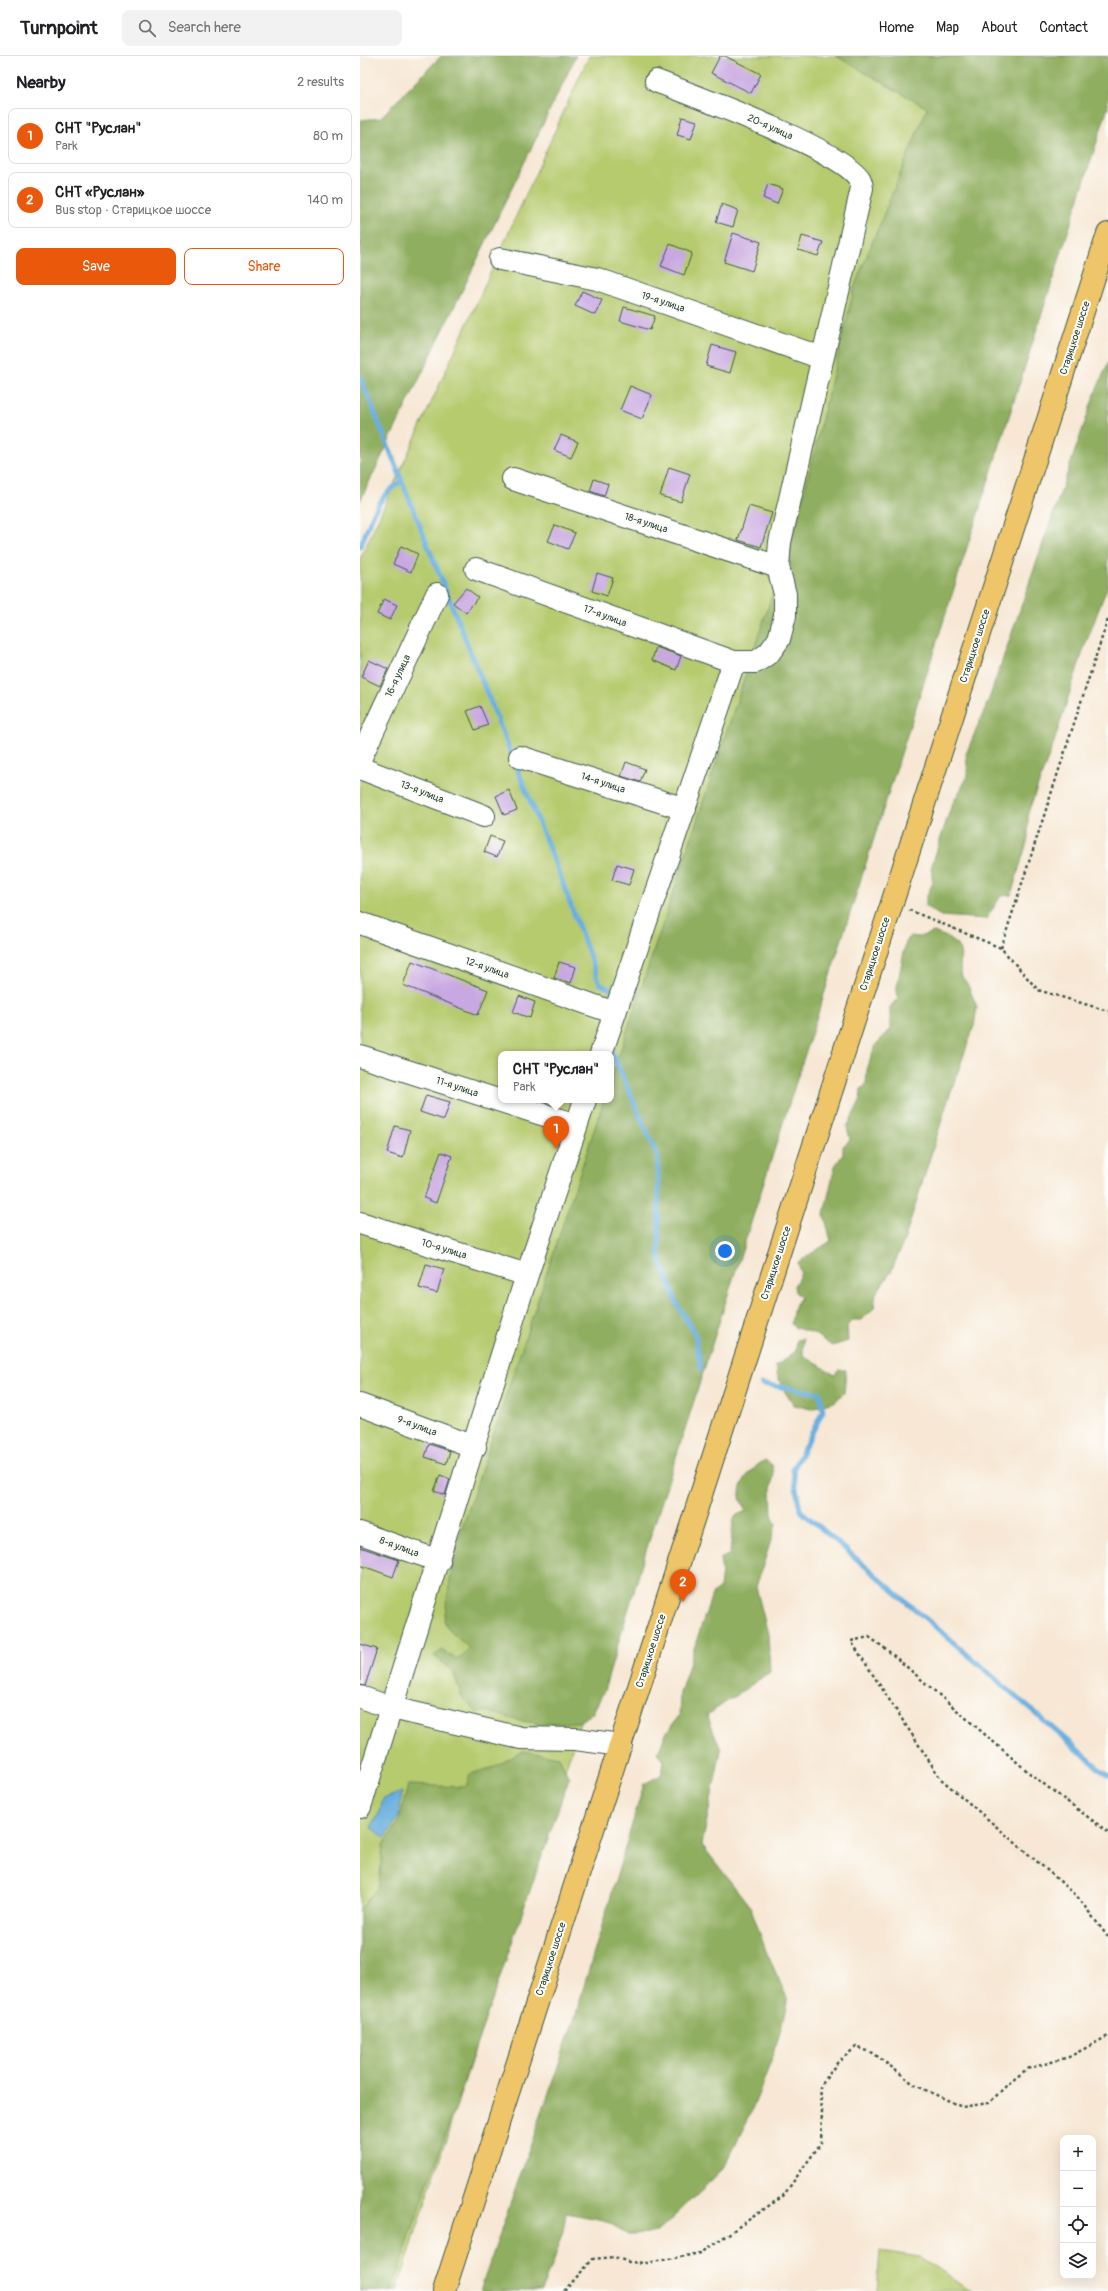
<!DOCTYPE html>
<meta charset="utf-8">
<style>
:root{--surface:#fff;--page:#f2f2f2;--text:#202124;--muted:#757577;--line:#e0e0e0;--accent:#ea580c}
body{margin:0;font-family:Pangolin,sans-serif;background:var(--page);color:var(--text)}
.controls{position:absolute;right:12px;bottom:12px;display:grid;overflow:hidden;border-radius:8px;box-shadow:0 4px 16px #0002}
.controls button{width:36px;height:36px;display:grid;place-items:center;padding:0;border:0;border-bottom:1px solid var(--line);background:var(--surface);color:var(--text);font:20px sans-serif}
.you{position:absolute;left:365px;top:1195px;width:14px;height:14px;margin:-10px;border:3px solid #fff;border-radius:50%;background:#1a73e8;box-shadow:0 0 0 6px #1a73e833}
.badge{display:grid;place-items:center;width:26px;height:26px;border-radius:50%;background:var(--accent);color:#fff;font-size:13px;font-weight:700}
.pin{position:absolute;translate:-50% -33px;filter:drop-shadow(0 1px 2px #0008)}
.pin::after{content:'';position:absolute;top:21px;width:14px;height:12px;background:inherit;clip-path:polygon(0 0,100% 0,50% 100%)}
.popup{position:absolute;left:138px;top:995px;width:116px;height:52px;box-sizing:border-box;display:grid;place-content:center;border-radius:8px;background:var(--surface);filter:drop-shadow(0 1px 3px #0005);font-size:13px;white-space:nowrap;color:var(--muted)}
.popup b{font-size:15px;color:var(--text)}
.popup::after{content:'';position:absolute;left:50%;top:100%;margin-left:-8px;border:8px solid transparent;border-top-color:var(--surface)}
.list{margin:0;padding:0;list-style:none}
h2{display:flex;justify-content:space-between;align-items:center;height:52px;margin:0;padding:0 16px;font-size:17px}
h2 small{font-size:13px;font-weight:400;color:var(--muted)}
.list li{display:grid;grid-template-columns:26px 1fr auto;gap:12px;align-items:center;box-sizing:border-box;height:56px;margin:0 8px 8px;padding:0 8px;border:1px solid var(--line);border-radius:8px}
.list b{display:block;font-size:15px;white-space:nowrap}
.list p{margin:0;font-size:13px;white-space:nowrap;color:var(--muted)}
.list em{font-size:13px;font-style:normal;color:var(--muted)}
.actions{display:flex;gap:8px;padding:12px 16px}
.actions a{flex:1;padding:9px 0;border:1px solid var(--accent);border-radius:8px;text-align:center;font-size:14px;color:var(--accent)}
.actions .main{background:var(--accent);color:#fff}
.icon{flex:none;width:22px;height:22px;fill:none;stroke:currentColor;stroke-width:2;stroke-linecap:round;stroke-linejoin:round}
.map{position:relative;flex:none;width:748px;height:2235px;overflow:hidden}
header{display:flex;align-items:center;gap:24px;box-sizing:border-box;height:56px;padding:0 20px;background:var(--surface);border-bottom:1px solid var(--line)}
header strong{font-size:19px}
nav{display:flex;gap:22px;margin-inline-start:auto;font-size:14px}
.search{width:280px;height:36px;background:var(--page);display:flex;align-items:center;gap:10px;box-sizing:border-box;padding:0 14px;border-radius:8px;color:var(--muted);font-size:15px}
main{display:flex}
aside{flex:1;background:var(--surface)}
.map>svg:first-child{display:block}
</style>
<header>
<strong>Turnpoint</strong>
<div class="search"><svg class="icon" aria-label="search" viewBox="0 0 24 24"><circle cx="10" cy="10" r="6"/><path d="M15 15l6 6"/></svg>Search here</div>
<nav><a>Home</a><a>Map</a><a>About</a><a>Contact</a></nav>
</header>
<main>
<aside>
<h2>Nearby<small>2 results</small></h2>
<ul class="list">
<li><span class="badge">1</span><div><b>СНТ &quot;Руслан&quot;</b><p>Park</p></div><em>80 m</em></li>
<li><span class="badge">2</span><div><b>СНТ «Руслан»</b><p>Bus stop · Старицкое шоссе</p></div><em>140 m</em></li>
</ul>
<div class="actions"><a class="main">Save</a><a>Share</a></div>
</aside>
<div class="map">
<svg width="748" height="2235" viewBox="0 0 748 2235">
<rect width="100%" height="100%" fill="#fdfcf7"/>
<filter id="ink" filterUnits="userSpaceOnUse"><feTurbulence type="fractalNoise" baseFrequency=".025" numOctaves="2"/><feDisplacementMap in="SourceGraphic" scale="8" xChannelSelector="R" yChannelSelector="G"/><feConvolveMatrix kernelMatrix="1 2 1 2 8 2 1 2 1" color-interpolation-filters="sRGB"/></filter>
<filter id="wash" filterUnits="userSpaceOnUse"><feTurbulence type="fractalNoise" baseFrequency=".012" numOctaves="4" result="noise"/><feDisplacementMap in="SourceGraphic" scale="16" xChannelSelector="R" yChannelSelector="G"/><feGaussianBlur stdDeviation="0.9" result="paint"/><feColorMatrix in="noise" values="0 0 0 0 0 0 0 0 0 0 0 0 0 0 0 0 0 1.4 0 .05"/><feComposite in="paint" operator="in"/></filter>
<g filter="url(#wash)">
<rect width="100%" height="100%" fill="#f7e7d4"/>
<path fill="#b6ca6e" stroke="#6a8451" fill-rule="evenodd" d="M229,0H719L215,1683L37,2235H0V503ZM141,998H251V1044H141Z
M520,2195L560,2201L610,2235H517Z"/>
<path fill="#90ae61" stroke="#58764a" d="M81,0H216L0,445V64L20,62Z
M476,0H748V51L285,1498L244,1635L232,1658L218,1666L181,1668L155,1664L128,1655L117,1657L102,1641L93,1615L74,1600L81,1594L96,1603L103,1599L109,1592L89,1574L84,1565L94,1497L244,1044H251V1023L438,461L495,229L567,52Z
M748,307V529L723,595L694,686L668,757V783L651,839L641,840L626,863L581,860L566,851V842L573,826L571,812L591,751L608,720L606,698L629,643L734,340Z
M574,876L589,882L598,889L601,898L600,911L602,921L607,927L617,951L614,970L589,1041L544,1185L531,1216L516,1237L514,1252L502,1264H492L487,1270L488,1285L472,1290L453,1277L436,1272L431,1268L434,1251L441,1241L435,1236L434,1230L441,1217L438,1206L471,1185L464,1158L475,1110L483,1098V1090L490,1084L487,1071L500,1045L501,1033L506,1029L507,1014L515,989L530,974V951L538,942L536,936L546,885L551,880L559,881Z
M443,1283V1299L475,1319L478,1314H486L484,1337L476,1345L451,1353L434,1349C425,1337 417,1325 416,1310L436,1295L437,1284Z
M405,1404L412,1409L414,1418L411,1433L412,1458L416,1469L396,1531L408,1578L410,1616L347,1659L361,1694L342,1789L391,1852L406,1895L428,1944L415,1995L391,2057L363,2113L297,2177L268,2178L244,2164L206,2157L203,2175L182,2235H120L214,1964L284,1728L301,1719L304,1705L298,1697L306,1677L319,1660L320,1637L337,1583L352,1538L360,1532L362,1515L360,1503L370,1498L373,1466L375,1460L386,1455C384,1451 380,1445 380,1440C379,1425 393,1411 405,1404Z
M163,1695L199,1701L209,1722L31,2235H0V1854L19,1829L23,1789L39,1766L48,1729L106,1731L110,1718L135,1711Z"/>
<path fill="#69afdf" stroke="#44768a" d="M42,1736L39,1761L25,1782L11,1771L19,1758L23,1743Z"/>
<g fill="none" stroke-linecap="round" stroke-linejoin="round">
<path stroke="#69afdf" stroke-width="5" d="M0,320L197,812L240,928L255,935
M0,491C12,463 15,442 42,425
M253,992L252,996L298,1101L299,1200L318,1250L335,1278L341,1313
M402,1328L460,1337L463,1355L433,1414L440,1454L748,1720"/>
</g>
<g id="blocks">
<path fill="#c9a8e2" d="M360,0H365L401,18L391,37L351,17Z
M322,61L337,65L331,83L317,79Z
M408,128L423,133L417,148L403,142Z
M362,148L378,154L373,171L356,166Z
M373,177L401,186L392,215L364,206Z
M442,180L463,186L458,200L438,194Z
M310,188L332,197L324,219L301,210Z
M222,235L242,244L235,259L215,250Z
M264,251L295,260L290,274L260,265Z
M352,289L376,296L370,317L346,310Z
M270,330L292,339L282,363L260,354Z
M201,379L218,386L211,401L194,394Z
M309,411L330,418L321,446L300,440Z
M234,423L248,428L244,440L230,435Z
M389,450L412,457L401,491L378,484Z
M195,469L215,477L208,493L188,485Z
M41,490L58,498L51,516L33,508Z
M237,517L253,522L247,540L232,535Z
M106,532L118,541L106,557L93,547Z
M24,543L37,549L30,564L17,558Z
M296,591L321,600L316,614L292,604Z
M9,604L28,613L20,630L1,621Z
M120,650L128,669L115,674L107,655Z
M266,706L285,713L280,726L261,720Z
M149,734L157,754L144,759L136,740Z
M130,780L143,785L137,801L124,796Z
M257,808L274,813L269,829L252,824Z
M52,905L128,934L118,959L43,929Z
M199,906L216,911L211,927L194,922Z
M159,940L175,946L170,962L153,956Z
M66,1039L90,1046L84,1064L60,1056Z
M35,1070L50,1074L43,1102L27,1097Z
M81,1096L92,1100L76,1147L64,1142Z
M66,1208L84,1213L77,1237L59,1232Z
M69,1388L90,1395L86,1408L65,1401Z
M80,1419L90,1423L85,1439L74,1435Z
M0,1491L39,1504L33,1521L0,1509Z
M0,1588L17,1593L5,1630L0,1629Z"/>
</g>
</g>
<g filter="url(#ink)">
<use href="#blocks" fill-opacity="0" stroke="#3f564c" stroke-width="1"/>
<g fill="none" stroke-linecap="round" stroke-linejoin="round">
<defs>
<path id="minor" d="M140,203L237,223L462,302
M153,423L418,511
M116,513L374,606
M160,701L325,753
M0,703L77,538
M0,712L124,760
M0,867L255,957
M241,998L374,606H396L409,597L419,583L425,560V538L418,511L420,486L502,132C502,130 501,126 500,124C485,95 332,39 296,25
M0,1000L216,1069
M0,1167L167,1219
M0,1349L115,1391
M0,1477L79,1505
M0,1641L32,1652L161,1682L215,1683L261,1689
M0,1751L167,1219L225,1044"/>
<path id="major" d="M84,2235L748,178"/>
</defs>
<use href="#minor" stroke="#3f564c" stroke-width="24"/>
<use href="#major" stroke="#3f564c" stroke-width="24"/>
<path stroke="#3f564c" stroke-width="2.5" stroke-dasharray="3 3" stroke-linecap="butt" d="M549,854L641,892L678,934L748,955
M641,892L748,563
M748,1776L673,1720L526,1593L509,1581L491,1585L581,1723L716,1839L748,1881
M204,2235L233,2203L254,2201L269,2206L287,2207L341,2197L423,2140L461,2087L462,2054L460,2031L477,2007L496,1991L513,1997L555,2029L602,2051L629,2047L647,2029L667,2013L709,2001L748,1980"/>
<use href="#minor" stroke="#fff" stroke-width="22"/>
<use href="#major" stroke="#eec569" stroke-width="22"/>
</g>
</g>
<g text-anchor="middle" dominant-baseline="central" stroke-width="4" stroke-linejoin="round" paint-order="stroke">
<g font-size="10" fill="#1f3d34" stroke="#fdfcf7">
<text transform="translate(410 71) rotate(24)">20-я улица</text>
<text transform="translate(303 246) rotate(18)">19-я улица</text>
<text transform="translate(715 282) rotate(-72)">Старицкое шоссе</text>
<text transform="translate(286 467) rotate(18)">18-я улица</text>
<text transform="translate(245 560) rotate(20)">17-я улица</text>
<text transform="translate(615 590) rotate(-72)">Старицкое шоссе</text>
<text transform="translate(38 620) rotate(-65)">16-я улица</text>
<text transform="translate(243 727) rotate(18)">14-я улица</text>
<text transform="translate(62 736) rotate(21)">13-я улица</text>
<text transform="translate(515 898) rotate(-72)">Старицкое шоссе</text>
<text transform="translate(127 912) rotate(19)">12-я улица</text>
<text transform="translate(97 1031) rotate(18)">11-я улица</text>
<text transform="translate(84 1193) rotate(17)">10-я улица</text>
<text transform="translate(416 1207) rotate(-72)">Старицкое шоссе</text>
<text transform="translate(57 1370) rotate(20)">9-я улица</text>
<text transform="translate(39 1491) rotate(20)">8-я улица</text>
<text transform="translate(291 1595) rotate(-72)">Старицкое шоссе</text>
<text transform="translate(191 1903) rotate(-72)">Старицкое шоссе</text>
</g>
</g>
</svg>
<div class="controls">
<button>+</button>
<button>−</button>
<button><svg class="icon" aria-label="locate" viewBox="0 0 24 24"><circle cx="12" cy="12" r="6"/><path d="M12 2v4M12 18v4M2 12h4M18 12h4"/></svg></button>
<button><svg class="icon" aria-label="layers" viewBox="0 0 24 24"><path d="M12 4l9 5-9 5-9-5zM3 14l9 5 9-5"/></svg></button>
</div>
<div class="you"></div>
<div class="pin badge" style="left:196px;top:1093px">1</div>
<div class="popup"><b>СНТ &quot;Руслан&quot;</b>Park</div>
<div class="pin badge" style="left:323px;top:1546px">2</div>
</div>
</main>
